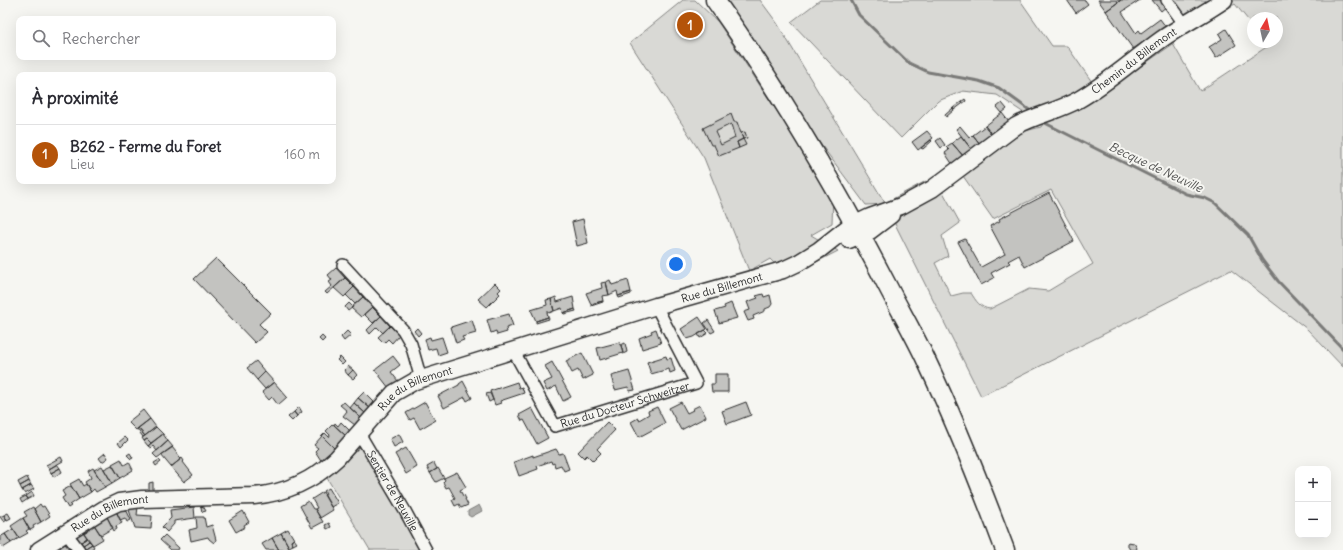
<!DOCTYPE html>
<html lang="fr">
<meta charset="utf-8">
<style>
:root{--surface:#fff;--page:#f2f2f3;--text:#2b2b33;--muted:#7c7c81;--line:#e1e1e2;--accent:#b45309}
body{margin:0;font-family:Delius,sans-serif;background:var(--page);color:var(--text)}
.controls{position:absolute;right:12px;bottom:12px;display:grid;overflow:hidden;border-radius:8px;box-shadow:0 4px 16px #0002}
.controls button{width:36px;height:36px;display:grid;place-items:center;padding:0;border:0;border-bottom:1px solid var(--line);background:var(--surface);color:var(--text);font:20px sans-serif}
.compass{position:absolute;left:1247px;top:12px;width:36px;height:36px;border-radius:50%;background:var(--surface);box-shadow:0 4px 16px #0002;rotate:9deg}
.you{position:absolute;left:676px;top:264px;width:14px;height:14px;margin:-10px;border:3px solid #fff;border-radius:50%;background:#1a73e8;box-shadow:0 0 0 6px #1a73e833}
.badge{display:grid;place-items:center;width:26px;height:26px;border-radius:50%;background:var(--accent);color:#fff;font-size:13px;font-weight:700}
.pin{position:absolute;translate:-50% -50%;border:2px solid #fff;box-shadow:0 1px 4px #0006}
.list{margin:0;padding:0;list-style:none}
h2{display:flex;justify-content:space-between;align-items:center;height:52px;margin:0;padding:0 16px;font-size:17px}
h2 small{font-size:13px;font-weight:400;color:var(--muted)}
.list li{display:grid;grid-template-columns:26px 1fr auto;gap:12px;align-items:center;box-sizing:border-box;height:60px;padding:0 16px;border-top:1px solid var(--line)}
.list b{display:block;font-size:15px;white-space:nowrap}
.list p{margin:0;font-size:13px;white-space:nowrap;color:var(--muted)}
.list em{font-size:13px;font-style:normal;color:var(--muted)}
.icon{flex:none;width:22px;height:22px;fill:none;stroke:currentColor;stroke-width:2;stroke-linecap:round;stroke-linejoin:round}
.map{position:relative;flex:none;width:1343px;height:550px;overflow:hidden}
.search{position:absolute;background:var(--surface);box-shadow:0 4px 16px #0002;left:16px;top:16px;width:320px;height:44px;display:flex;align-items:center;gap:10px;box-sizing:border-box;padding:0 14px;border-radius:8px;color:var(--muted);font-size:15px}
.panel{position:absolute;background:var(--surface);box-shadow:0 4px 16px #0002;left:16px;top:72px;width:320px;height:112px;border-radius:8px}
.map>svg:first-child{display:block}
</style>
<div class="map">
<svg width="1343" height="550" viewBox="0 0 1343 550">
<rect width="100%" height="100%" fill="#f6f6f2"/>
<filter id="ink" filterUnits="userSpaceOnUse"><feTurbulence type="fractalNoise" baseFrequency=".025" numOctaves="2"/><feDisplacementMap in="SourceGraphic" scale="8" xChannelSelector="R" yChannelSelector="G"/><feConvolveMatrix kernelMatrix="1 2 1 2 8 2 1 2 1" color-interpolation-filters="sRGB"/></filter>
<g filter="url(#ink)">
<path fill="#d9d9d5" stroke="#828280" d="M683,0H695L718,22L833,196L832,223L811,235L838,251L787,277L770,259L749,271L704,158L630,43Z
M725,0H760L777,23L885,203L926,181L939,194L943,192L960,223L942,236L948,256L935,263L951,296L963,293H971C976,301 980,308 990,309L1029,289L1048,291L1093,264L1051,190L993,219L963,176L1017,133L1041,127L1047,118L1082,107L1173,44L1200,91L1268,46L1266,42H1277V18H1253V26L1235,4L1198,27L1186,16L1173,0H1343V367L1307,329L1231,270L981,396L885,204L866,205L816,138L768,61Z
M820,0H1020L1052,46H1067L1092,82L1073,98L1027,115L997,95L963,91L938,101L901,138L791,22Z
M361,446L423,550H370L327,478Z"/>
<path fill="#aeaeab" stroke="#7a7a78" d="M479,505L482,511L471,517L468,515V511Z"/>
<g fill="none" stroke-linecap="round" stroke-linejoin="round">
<path stroke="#7a7a78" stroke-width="3" d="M851,0L859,15L909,63L928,72L979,81L999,88L1032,112
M1045,123L1186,194L1205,198L1215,203L1248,235L1262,260L1278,281L1343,349"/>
</g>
<path fill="#c3c3c0" stroke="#2b2b2b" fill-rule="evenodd" d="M1067,0H1085L1088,4L1076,13Z
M1098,0H1121L1106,11Z
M1121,0H1140L1122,12L1136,33L1139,30L1141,33L1160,19L1166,27L1133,49L1106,11Z
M1152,0H1163L1167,6L1161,11Z
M691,20L695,24L693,30L689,29L686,25L685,22Z
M1226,29L1236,45L1216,58L1209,47L1222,39L1219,34Z
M965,99L966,101L954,110L953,108Z
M1002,103L1007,109L1002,113L997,107Z
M953,108L954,110L946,117L945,115Z
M1002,113L1009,122L992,135L985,126Z
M731,114L734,122H737L743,139L737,142L739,148L719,156L714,145H711L703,128ZM731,124L735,138L721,145L715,132Z
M960,126L970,138L973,135L980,144L972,150L956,129Z
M985,126L992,135L980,144L973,135Z
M927,131L933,138L918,150L912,142Z
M745,132L747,138L743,139L741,133Z
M961,136L972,150L964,157L952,143Z
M940,138L945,145L941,148L936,141Z
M743,139L746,145L739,148L737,142Z
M931,140L932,141L923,149L921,148Z
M952,143L964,157L953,165L945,153L949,150L946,147Z
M1049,193L1074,241L1025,267L1019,255L1008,261L1010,263L991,273L994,278L981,285L958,242L965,239L981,267L1005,254L990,226L1000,221L999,219Z
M583,219L588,243L577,246L572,222Z
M216,258L271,313L259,324L267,332L255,343L194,279Z
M336,268L345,278L327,294L325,292L332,286L329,282L332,280L328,275Z
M345,278L354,287L344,297L334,288Z
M610,280L612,285L628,280L631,292L618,296L617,291L609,295L606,282Z
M606,282L609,295L602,296L603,301L591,304L586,293L602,288L601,283Z
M495,283L501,289L498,292L500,294L487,307L478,299Z
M354,287L363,297L355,304L346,295Z
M631,292V294L619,298L618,296Z
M763,294L764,297L770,295L772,304L770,307L765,309V311L753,316L754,319L748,321L744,312L750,310L747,302L758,298L756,296Z
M363,297L372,307L361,317L351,308Z
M556,297L557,302L573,297L575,309L563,313L562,308L554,311L551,299Z
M551,299L554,311L549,313V312H547L548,317L536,321L531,310L547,305L546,300Z
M603,301V302L591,306V304Z
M349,303L353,307L348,311L345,307Z
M731,303L737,318L719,323L715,311L725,308L724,306Z
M372,307L381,316L373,323L364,314Z
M575,309L576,311L564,314L563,313Z
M509,314L513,326L506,328L507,332L497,335L496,331L491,333L487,320Z
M381,316L390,326L383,333L377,327L370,334L367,330Z
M548,317L549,319L536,323V321Z
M699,317L707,329L694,337L687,339L681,329Z
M472,320L476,333L462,337L464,340L456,343L451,327Z
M708,320L715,331L711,333L704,323Z
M390,326L399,335L392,343L388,339L384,343L378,337Z
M417,328L421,333L418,336L414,331Z
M656,329L661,343L642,349L639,338L652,333L651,331Z
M705,330L708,333L700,338L698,334Z
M347,331L351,335L344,341L341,337Z
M322,336L325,339L322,342L319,339Z
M430,337L431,340L442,337L447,352L438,355L436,348L428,350L425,339Z
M620,342L623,353L600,360L597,348Z
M625,343L627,352L623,354L621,345Z
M582,353L593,375L583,380L578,370L572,373L566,361Z
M393,356L400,365L391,372L398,381L389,388L375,370Z
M666,356L667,359L671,358L675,371L670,373L669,369L651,374L647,362Z
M340,357L345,362L342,365L337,360Z
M256,361L265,372L257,380L247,368Z
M552,362L571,397L563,401L556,386L547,391L543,383L552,379L545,366Z
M348,366L353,370L348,375L344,370Z
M353,370L357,375L353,379L348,375Z
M629,371L635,390L629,391L628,387L615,390L611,376Z
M265,372L274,382L265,389L257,380Z
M715,374H728V392H712L711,384H715Z
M463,381L472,398L467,401L465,397L444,408L438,396L459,385V384Z
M274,382L287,397L278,405L272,397L269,400L262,392Z
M517,382L519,388L522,387L524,393L500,401L501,403L495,405L490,391Z
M364,392L375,403L370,408L358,398Z
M490,393L493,400L489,402L486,394Z
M358,398L370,408L365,413L354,403Z
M344,402L361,418L355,425L343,416L347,411L340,405Z
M425,402L435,420L420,429L414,418L410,420L406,413Z
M681,402L687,413L693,410L692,409L700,405L706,417L681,430L669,408Z
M746,402L751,415L727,424L722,411Z
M354,403L365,413L361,418L350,408Z
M299,407L302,412L297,416L294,412Z
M657,407L665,423L639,437L631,422L638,418L639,420L649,414L648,411Z
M532,408L548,438L537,444L524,420L522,421L519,415Z
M143,410L150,419L136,430L128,422Z
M294,412L297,416L292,421L288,417Z
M150,419L156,427L145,436L138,428Z
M341,422L350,431L346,436L334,425L335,423L338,426Z
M607,422L615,430L597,449L601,453L593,461L587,455L584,458L578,452Z
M333,424L346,436L334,448L322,436L325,433L329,437L330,435L326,431Z
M156,427L163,434L151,443L147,439L144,441L142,438Z
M138,428L145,436L143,437L137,429Z
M163,434L168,441L157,451L153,446L151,448L148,446Z
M399,434L403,442L394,447L390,439Z
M322,436L334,448L322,462L315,451L318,448L314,445Z
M125,437L128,440L121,447L118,443Z
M147,439L151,443L148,446L144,441Z
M168,441L173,447L157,458L153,454Z
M172,447L180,457H179L181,459L171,467L161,455Z
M406,448L417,467L406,474L395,454Z
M556,449L559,454L563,453L569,469L564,471L561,465L555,467L554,463L552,464L551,461L537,466L538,469L519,476L514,462L533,455V457Z
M105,453L108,458L102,462L99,458Z
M130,453L133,458L131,459L127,455Z
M61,457L63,461L49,469L46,465Z
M182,458L184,461L183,462L193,475L184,482L171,467Z
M121,459L124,465L129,462L133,470L120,478L112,464Z
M159,460L161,462L156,466L154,463Z
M434,463L437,469L430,473L427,467Z
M57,464L60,468L51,473L49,469Z
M112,465L120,478L112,483L104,469Z
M102,466L112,483L105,487L94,470Z
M60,468L62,472L54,477L51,473Z
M93,468L105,487L96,492L94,489L91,492L85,482L91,478L88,471Z
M438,468L444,478L436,482L430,473Z
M457,472L466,487L460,490L463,496L464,495L466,499H465L468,505L461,508L459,504L455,506L452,500L455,498L449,487L446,488L443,482L445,480L444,478Z
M27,477L29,481L20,486L18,482Z
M79,479L83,486L86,484L91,492L79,499L70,484Z
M29,481L31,485L22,490L20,486Z
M153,482V491H149V483Z
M31,485L34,489L25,494L22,490Z
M71,486L79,499L70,505L71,506L68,508L62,498L65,496L62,491Z
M329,488L338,503L331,507L324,495L326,494L324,491Z
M32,492L34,496L28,499L26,496Z
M323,492L333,510L320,518L315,509L317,508L312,499Z
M26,496L28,499L22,503L20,499Z
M308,501L313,509H315L323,522L312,528L300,506Z
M40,504L42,507L44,506L50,516L41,522L34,509Z
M203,506L206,511L202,512L201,507Z
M33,507L41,522L33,526L34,528L30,530L23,518L27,516L24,512Z
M125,507L131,520L127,522L125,518L120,520L116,511Z
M128,507H138L137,515L152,516L151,529L135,528Z
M194,507L195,518L174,521V524L167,532L162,527L171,518L170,510Z
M116,511L122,523L116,526L117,529L114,531L106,515Z
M243,511L249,522L244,525L245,527L236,532L229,520Z
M8,513L11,518L7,520L4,515Z
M4,515L7,520L4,522L0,517Z
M106,515L113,528L101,535L93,523Z
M196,517H204L206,527L212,525L216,540L214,543L209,539L208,537L191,541L189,530L197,528Z
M23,518L29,529L26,531L28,533L19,538L11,526Z
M93,523L103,539L93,545L84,533L87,531L85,528Z
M329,523L331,527L327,529L325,525Z
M13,529L19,538L11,543L5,534Z
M288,529L294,539L291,541L293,545L289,547L281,533Z
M82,530L87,538L80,543L74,535Z
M281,533L289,547L288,548L289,550H279L272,538Z
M5,534L11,543L3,548L0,543V537Z
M165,535L179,548L178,550H171L160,540Z
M87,538L89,541L82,546L80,543Z
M272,538L279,550H266L262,544Z
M294,539L297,543L293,545L291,541Z
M89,541L92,544L84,549L82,546Z
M1128,542L1134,543L1137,548L1136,550H1130L1128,546Z
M65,544L70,550H62L60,547Z
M92,544L94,547L90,550H85L84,549Z"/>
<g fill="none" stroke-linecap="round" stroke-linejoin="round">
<defs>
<g id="street">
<path d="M1167,0L1185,25"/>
<path d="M343,265L403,330L411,344L421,379"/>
<path id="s1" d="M513,350L555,426L696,383L656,306"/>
<path id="s2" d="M359,433L405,511L426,550"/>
<path d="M66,533L79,550"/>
</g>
<g id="secondary">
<path d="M849,240L870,231L891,215"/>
<path id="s3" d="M39,550L104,509L119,502L142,499L254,496C286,493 314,480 337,458L394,393L415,381L656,306L783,270L798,263L819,250L847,228L870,217L901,206L932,189L1016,126C1036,115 1058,111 1078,100C1108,83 1134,59 1162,39C1182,25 1204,14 1224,0"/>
</g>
<path id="primary" d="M715,0C780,91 836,187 888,287C901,312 915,336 927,362C956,423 981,486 1005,550"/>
</defs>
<use href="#street" stroke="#2b2b2b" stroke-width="14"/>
<use href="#secondary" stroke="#2b2b2b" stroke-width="19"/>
<use href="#primary" stroke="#2b2b2b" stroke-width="21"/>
<use href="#street" stroke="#f6f6f2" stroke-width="11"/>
<use href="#secondary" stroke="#f6f6f2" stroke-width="16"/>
<use href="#primary" stroke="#f6f6f2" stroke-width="18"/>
</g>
</g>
<g text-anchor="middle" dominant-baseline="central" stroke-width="4" stroke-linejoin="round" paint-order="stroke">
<g font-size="11" fill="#2b2b2b" stroke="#f6f6f2">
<text stroke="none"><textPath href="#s3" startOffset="1228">Chemin du Billemont</textPath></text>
<text stroke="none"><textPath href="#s3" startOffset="753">Rue du Billemont</textPath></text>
<text stroke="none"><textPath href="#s3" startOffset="429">Rue du Billemont</textPath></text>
<text stroke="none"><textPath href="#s1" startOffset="160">Rue du Docteur Schweitzer</textPath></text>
<text stroke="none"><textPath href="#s2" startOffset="67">Sentier de Neuville</textPath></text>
<text stroke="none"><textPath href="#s3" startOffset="81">Rue du Billemont</textPath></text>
</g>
<g font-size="12" font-style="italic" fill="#525251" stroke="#f6f6f2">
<text transform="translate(1156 167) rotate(25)">Becque de Neuville</text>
</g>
</g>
</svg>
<div class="controls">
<button>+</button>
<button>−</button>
</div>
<svg class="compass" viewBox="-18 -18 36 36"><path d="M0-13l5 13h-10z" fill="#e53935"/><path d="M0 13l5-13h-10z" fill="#7c7c81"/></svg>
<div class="you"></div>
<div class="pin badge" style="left:690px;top:25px">1</div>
<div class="search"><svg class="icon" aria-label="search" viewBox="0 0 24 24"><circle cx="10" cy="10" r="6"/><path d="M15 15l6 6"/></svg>Rechercher</div>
<section class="panel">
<h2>À proximité<small></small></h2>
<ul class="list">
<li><span class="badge">1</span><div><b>B262 - Ferme du Foret</b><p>Lieu</p></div><em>160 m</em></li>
</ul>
</section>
</div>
